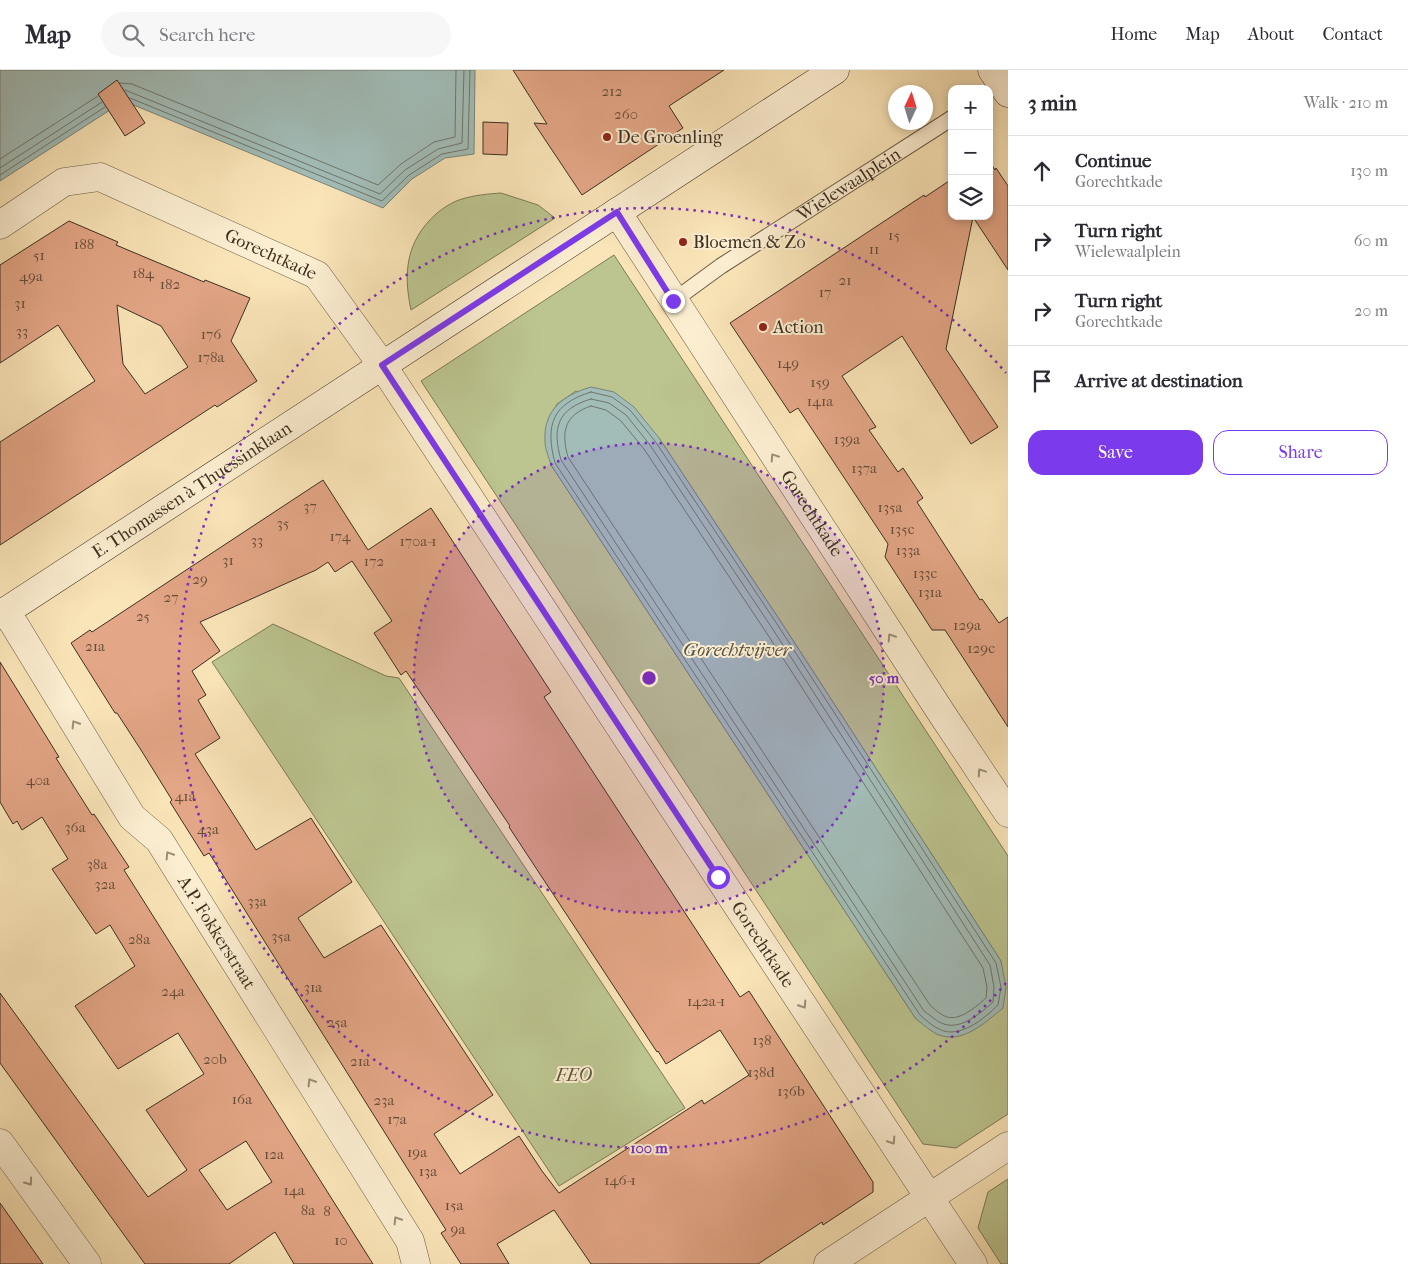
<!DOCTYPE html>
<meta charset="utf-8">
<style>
:root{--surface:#fff;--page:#f7f7f7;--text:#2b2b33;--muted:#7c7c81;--line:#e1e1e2;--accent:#7c3aed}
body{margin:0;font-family:"IM FELL French Canon",serif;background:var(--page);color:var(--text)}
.controls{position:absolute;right:15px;top:15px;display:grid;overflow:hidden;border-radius:10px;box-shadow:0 2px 8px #0003}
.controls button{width:45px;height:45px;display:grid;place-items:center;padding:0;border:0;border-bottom:1px solid var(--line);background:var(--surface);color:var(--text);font:25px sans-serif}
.compass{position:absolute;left:888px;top:15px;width:45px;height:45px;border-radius:50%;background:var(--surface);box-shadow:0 2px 8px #0003;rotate:4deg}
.stop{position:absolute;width:15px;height:15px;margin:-11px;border:4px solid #7c3aed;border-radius:50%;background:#fff}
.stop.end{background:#7c3aed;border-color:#fff;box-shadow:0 1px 5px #0008}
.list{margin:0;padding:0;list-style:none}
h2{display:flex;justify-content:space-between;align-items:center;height:65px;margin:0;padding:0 20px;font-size:21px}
h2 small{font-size:16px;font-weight:400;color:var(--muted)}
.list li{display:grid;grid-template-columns:32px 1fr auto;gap:15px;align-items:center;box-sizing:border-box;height:70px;padding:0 20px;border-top:1px solid var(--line)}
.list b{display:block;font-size:19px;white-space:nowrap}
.list p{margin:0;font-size:16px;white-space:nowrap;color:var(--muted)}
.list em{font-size:16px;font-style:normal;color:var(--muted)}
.actions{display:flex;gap:10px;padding:15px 20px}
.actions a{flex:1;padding:11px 0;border:1px solid var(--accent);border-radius:15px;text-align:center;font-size:18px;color:var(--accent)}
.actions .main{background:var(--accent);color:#fff}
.icon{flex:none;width:28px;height:28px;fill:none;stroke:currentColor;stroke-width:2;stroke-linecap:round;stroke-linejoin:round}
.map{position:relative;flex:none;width:1008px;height:1194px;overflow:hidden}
header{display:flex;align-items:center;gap:30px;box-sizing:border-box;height:70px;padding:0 25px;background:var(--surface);border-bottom:1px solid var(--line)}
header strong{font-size:24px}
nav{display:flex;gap:28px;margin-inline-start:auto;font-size:18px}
.search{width:350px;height:45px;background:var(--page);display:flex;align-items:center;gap:12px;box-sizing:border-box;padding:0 18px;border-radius:28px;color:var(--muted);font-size:19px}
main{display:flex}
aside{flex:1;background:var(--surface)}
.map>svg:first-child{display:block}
</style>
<header>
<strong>Map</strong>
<div class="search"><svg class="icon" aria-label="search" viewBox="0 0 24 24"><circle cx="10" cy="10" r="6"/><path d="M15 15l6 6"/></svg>Search here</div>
<nav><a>Home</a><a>Map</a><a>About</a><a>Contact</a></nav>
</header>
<main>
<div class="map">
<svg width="1008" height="1194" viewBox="0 0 1008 1194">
<rect width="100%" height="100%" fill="#fae5b8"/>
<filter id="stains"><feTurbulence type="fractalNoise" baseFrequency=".004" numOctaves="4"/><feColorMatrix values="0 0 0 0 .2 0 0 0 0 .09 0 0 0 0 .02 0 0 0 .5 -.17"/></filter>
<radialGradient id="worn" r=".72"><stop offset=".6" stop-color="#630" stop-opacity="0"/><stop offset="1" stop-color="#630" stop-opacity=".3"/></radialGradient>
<path fill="#bcc590" stroke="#7c7a58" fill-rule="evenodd" d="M501,123L538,135L555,148L411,240C403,203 406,171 436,144C443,138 452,132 462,129C475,125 488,124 501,123Z
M614,185L1008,786V1044L956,1078L923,1074L421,311ZM576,321L659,368L781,552L1001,891L916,949L551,395L548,350L557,334Z
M273,554L386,606L399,608L685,1038L559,1116L212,592Z
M1008,1109V1194H1001L978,1158L988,1122Z"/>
<path fill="#a2bdb8" stroke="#79847b" d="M0,0H475L474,84L445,88L412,109L383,138L124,31L0,111Z
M591,317L614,322L634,337L659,368L781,552L1001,891L1006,917L1003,938C986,952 963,974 939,965C931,962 923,954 916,949L551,395C549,387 545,379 545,372C543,339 564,325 591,317Z"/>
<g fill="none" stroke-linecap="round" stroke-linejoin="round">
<path stroke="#6f766c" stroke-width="1" d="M120,13L132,14L378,115L401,94L434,72L455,67L456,0
M125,20L380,124L405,100L438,79L462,73L464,0
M130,28L382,131L409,105L442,84L468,79L470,0
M0,89L98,26
M0,98L102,32
M0,105L105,37
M591,322L612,327L630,340L655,371L777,554L996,893L1001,917L998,935C985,948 959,970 939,959C932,956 926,950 920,945L555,393C545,355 552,334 591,322Z
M591,329L609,333L626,345L650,375L772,558L990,895L994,917L993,932C981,943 961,960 944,954C937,952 930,945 924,941L561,390C552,358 557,339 591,329Z
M591,336L606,340L621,351L644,379L766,562L983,898L987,917L986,928C977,936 960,951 947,947C941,945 934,939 930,935L568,387C561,362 564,345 591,336Z"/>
</g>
<path fill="#e3a686" stroke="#3c2f20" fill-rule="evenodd" d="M513,0H724L669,36L683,58L582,125L534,53L547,54Z
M117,10L145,53L125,66L98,24Z
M483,52L508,53L507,85L483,84Z
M989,91L995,100L996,98L1008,116V200L973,147L946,279L998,357L971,374L902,266L842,306L876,357L869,360L898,402L903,398L923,428L917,432L980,530L982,529L999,553L1008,547V657L945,560H932L885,487L888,474L798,338L790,343L730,253L924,125L925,127L952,109V146H989Z
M69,151L118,172L116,175L204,212L205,210L250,228L231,271L257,311L217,337L215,335L0,475V372L95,311L58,255L0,293V195ZM117,235L161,256L188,297L145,324L123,294Z
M323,410L368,480L431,438L551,622L544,627L740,927L749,921L873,1112V1122L823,1155L822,1152L758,1194H591L554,1140L497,1174L509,1194H461L441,1163L446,1160L209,783L204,786L170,732L172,730L141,680L117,643H115L71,573L90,560L92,562ZM352,491L392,551L374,563L401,605L406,601L510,756L509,757L657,982L658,981L666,994L720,960L749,1005L704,1034L702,1030L559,1123L542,1101L519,1066L460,1104L434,1064L493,1025L381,855L324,888L298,848L352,812L311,748L256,780L195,684L220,668L198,630L206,625L192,601L220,581L200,552L316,500L328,492L335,502Z
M0,592L59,687L56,688L92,745L94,744L129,797L124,800L373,1194H294L275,1162L229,1194H145L0,993V923L148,1127L187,1100L146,1040L204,1004L178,963L118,999L75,936L135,896L110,855L96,864L52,799L68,789L42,747L22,760L17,751L13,754L0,732ZM246,1071L272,1112L227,1140L199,1100Z
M0,1133L43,1194H0Z"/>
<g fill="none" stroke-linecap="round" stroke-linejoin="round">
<defs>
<g id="lane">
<path id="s1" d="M673,231L721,196L952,48"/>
</g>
<g id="street">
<path id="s2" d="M617,142L942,644L1008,743"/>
<path id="s3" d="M0,155L64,112L100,107L317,205L382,295L973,1194"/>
<path id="s4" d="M6,541L132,747L159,770L410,1171L416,1194"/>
<path d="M0,1073L87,1194"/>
<path d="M828,1194L1008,1076"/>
</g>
<g id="secondary">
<path d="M992,0L1008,23"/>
<path id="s5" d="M0,545L835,0"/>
</g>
</defs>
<use href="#lane" stroke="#6c5c46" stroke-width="17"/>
<use href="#street" stroke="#6c5c46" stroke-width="29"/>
<use href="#secondary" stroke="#3c2f20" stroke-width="29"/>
<use href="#lane" stroke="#fceed1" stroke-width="15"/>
<use href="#street" stroke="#fceed1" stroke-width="28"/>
<use href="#secondary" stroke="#fceed1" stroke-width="28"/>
</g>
<defs><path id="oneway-chevron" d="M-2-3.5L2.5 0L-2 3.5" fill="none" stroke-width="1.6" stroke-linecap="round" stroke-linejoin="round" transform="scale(1.25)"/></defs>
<g stroke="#9c8e78">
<use href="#oneway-chevron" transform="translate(774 387) rotate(-123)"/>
<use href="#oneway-chevron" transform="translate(891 567) rotate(-123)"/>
<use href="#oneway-chevron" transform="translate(75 654) rotate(-122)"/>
<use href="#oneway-chevron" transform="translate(981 702) rotate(-124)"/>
<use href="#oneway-chevron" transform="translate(169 785) rotate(-122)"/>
<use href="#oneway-chevron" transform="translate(803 935) rotate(57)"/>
<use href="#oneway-chevron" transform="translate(311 1012) rotate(-122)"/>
<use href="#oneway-chevron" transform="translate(892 1071) rotate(57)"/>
<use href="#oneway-chevron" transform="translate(29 1112) rotate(54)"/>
<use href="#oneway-chevron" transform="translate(397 1150) rotate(-122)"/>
</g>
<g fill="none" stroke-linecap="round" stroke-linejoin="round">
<path stroke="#7c3aed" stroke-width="6" d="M673,231L617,142L382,295L718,807"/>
</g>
<circle cx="649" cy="608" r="235" fill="#7b2cbf" fill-opacity=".12"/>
<g fill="none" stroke="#7b2cbf" stroke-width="2.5" stroke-dasharray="2.5 5">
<circle cx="649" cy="608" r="235"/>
<path d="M1006 913A470 470 0 1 1 1006 303"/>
</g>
<g fill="#8f2418" stroke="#fceed1" stroke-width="2">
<circle cx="607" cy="67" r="5"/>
<circle cx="683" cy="172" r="5"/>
<circle cx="763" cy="257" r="5"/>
</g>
<g text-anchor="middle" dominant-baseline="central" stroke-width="4" stroke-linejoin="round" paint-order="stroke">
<g font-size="15" fill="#664d3a">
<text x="612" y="21">212</text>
<text x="626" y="44">260</text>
<text x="894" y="165">15</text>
<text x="84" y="174">188</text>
<text x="874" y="179">11</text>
<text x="39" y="185">51</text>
<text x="143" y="203">184</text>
<text x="31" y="206">49a</text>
<text x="845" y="210">21</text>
<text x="170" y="214">182</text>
<text x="825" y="222">17</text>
<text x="20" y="233">31</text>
<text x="22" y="261">33</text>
<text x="211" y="264">176</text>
<text x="211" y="287">178a</text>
<text x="788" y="293">149</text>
<text x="820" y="312">159</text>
<text x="820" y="331">141a</text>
<text x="847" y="369">139a</text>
<text x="864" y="398">137a</text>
<text x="310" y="436">37</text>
<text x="890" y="437">135a</text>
<text x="283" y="453">35</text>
<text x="902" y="459">135c</text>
<text x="340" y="466">174</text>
<text x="257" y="470">33</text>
<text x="418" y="471">170a-1</text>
<text x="908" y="480">133a</text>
<text x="228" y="490">31</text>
<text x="374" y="491">172</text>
<text x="925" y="503">133c</text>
<text x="200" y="509">29</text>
<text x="930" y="522">131a</text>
<text x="171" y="527">27</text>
<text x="143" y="546">25</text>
<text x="967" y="555">129a</text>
<text x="95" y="576">21a</text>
<text x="981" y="578">129c</text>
<text x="38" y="710">40a</text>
<text x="185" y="726">41a</text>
<text x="75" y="757">36a</text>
<text x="208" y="759">43a</text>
<text x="97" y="794">38a</text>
<text x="105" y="814">32a</text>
<text x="257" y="831">33a</text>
<text x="281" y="866">35a</text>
<text x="139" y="869">28a</text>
<text x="313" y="917">31a</text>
<text x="173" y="921">24a</text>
<text x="706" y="931">142a-1</text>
<text x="337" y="952">25a</text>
<text x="762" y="970">138</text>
<text x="215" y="989">20b</text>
<text x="360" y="991">21a</text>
<text x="761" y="1002">138d</text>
<text x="791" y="1021">136b</text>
<text x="242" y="1029">16a</text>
<text x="384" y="1030">23a</text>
<text x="397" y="1049">17a</text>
<text x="417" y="1082">19a</text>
<text x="274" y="1084">12a</text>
<text x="428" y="1101">13a</text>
<text x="620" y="1110">146-1</text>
<text x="294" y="1120">14a</text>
<text x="454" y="1135">15a</text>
<text x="308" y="1140">8a</text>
<text x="327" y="1141">8</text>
<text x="458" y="1159">9a</text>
<text x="341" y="1170">10</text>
</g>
<g font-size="18" fill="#3c2f20" stroke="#fceed1" text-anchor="start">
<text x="617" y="67">De Groenling</text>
<text x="693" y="172">Bloemen &amp; Zo</text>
<text x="773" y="257">Action</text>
</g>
<g font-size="18" fill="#3c2f20" stroke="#fceed1">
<text stroke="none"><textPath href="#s1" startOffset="211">Wielewaalplein</textPath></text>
<text stroke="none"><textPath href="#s3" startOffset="301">Gorechtkade</textPath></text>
<text stroke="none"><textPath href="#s5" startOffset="229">E. Thomassen à Thuessinklaan</textPath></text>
<text stroke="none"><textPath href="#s2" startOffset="359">Gorechtkade</textPath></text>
<text stroke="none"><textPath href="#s4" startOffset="386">A.P. Fokkerstraat</textPath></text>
<text stroke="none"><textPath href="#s3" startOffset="1156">Gorechtkade</textPath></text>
</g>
<g font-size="18" font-style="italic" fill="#5c543c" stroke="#fceed1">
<text x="574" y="1005">FEO</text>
</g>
<g font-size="19" font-style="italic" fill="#565246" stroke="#fceed1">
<text x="737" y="580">Gorechtvijver</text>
</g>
</g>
<circle cx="649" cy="608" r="8" fill="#7b2cbf" stroke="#fceed1" stroke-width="2.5"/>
<g font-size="15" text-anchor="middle" font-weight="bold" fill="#7b2cbf" stroke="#fceed1" stroke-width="4" stroke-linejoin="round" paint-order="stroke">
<text x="884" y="613">50 m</text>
<text x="649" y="1083">100 m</text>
</g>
<rect width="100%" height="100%" filter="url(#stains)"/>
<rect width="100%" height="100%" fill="url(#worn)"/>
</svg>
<div class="controls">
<button>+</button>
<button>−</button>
<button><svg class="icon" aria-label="layers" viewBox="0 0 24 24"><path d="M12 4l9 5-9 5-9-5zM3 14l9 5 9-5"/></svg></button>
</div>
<svg class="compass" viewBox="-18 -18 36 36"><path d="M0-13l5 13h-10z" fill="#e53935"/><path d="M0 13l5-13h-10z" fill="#7c7c81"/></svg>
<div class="stop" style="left:718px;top:807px"></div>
<div class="stop end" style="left:673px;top:231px"></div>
</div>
<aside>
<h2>3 min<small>Walk · 210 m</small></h2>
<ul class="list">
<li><svg class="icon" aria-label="ahead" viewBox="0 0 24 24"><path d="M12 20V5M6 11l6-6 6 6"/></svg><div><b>Continue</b><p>Gorechtkade</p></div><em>130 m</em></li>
<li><svg class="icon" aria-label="right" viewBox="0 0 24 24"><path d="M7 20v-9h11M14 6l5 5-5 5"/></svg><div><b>Turn right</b><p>Wielewaalplein</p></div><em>60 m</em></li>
<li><svg class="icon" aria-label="right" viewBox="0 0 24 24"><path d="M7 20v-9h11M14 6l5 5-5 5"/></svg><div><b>Turn right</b><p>Gorechtkade</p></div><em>20 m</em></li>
<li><svg class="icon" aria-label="arrive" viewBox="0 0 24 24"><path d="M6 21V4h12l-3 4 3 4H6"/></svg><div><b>Arrive at destination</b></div></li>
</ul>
<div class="actions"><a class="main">Save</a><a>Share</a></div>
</aside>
</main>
